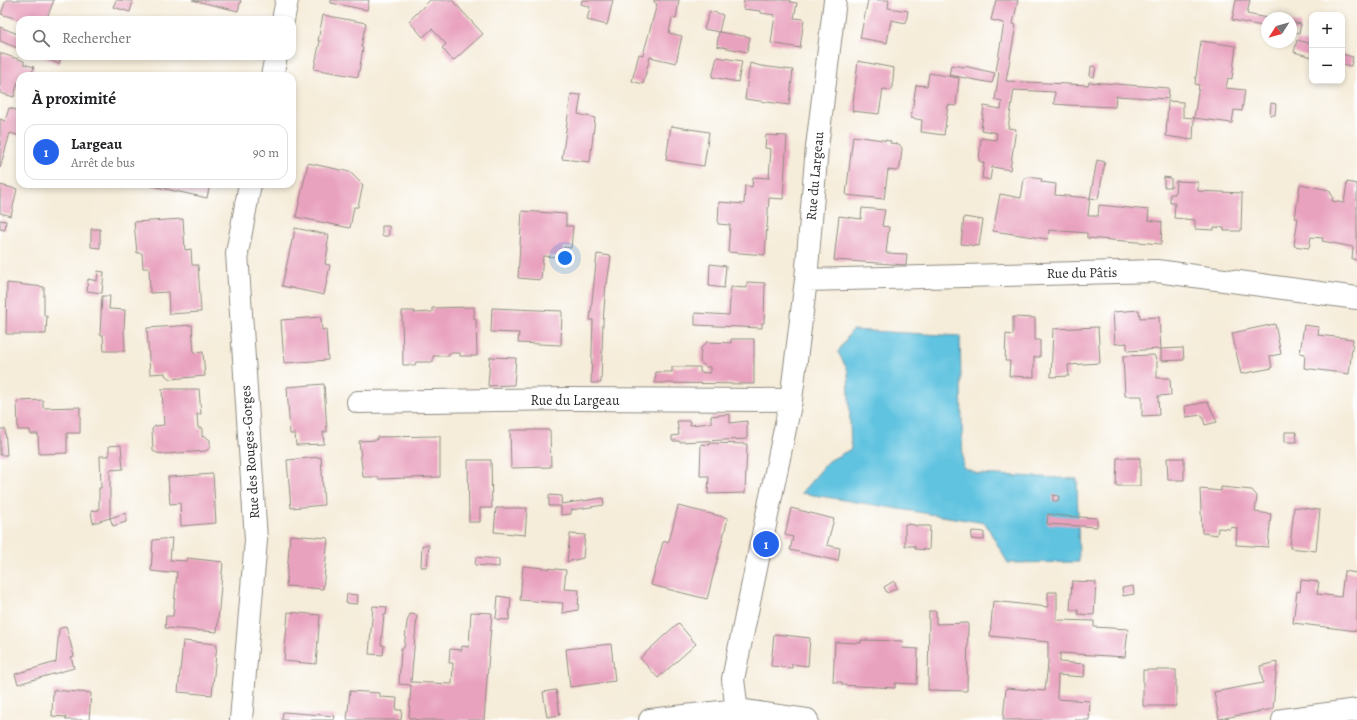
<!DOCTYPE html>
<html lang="fr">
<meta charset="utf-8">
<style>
:root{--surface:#fff;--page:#f2f2f2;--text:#202124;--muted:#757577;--line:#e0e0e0;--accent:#2563eb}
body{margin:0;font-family:Alegreya,serif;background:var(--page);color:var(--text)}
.controls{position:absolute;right:12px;top:12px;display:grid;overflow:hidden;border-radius:8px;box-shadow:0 2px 6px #0003}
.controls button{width:36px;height:36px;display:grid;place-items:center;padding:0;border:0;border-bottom:1px solid var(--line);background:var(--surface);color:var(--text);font:20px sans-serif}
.compass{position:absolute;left:1261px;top:12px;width:36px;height:36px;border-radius:50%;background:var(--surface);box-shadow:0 2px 6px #0003;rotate:234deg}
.you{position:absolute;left:565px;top:258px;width:14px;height:14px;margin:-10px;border:3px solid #fff;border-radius:50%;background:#1a73e8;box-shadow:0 0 0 6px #1a73e833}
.badge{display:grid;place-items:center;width:26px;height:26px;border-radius:50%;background:var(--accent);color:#fff;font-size:13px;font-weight:700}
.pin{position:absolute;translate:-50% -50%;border:2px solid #fff;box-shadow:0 1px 4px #0006}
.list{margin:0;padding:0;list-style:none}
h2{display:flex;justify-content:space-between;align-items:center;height:52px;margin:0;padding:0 16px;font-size:17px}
h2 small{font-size:13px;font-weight:400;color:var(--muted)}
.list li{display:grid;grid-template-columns:26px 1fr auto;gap:12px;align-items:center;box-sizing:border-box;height:56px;margin:0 8px 8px;padding:0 8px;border:1px solid var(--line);border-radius:12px}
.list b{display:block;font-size:15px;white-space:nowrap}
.list p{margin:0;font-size:13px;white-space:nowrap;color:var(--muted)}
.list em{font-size:13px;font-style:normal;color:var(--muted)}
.icon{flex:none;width:22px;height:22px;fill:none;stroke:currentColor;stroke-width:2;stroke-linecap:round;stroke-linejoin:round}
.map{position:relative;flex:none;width:1357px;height:720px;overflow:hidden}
.search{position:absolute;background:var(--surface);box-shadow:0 2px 6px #0003;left:16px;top:16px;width:280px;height:44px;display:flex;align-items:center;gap:10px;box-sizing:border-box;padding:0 14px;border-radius:12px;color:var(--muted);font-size:15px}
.panel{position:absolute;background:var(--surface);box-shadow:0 2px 6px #0003;left:16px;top:72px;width:280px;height:116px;border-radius:12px}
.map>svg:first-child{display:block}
</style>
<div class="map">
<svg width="1357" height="720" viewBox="0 0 1357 720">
<rect width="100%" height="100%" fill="#fff"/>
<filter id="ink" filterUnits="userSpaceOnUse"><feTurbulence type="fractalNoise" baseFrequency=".025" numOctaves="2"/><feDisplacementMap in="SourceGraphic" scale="8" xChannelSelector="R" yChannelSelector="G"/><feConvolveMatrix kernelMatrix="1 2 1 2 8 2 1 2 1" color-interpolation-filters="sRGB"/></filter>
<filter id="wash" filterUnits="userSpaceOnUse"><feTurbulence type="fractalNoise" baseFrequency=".012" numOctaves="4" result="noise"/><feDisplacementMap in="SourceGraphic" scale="16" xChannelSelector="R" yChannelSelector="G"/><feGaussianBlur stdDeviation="0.9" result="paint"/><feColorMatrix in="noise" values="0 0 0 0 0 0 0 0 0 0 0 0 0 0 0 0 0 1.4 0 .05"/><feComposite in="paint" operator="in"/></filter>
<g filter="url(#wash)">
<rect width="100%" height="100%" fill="#f5ecd9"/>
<path fill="#61c3e0" stroke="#467786" d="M852,330L960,336L963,467L978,474L1077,479L1079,562L1008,563L985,523L801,493L829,461L851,449L848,371L838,352Z"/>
<g id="blocks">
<path fill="#e9a2be" d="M6,0H54L46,20H20L1,14Z
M116,0L133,1L130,12L113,7Z
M192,0H241L238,11Z
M331,0H369L367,10L331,3Z
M430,0H452L483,34L453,61L442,48L446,44L432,29L423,37L409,21Z
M582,0H613L607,25L587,20L590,7L581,4Z
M654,0H679L676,19L672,18L669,33L682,36L676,63L650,57L643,84L632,81L639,54L643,55L657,4L654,2Z
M744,0H790V2L797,3L794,18L804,19L800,48L771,43L775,15L761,13V11L743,9Z
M868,0H889L888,8L908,11L906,23L891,20L887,43L860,38Z
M996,0H1018L1013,24L1016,25L1006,81L1088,85L1089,82L1169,88L1168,99L1116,96L1115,107L1068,105L1054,104L1055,92L1014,90L1008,128L1016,129L1010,170L992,167L990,180L982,178L984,163L979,161L981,138L996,140L997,133L981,130L984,106L1001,109L1002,102L995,100L999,72L996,71L1004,23L991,20Z
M1236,0H1250L1247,14L1267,18V27L1232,20Z
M710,11L723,15L719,32L704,29Z
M323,15L366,23L361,47L363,48L358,77L314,69L320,41H318Z
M1291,22L1301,24L1299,33L1291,31Z
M0,27L20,35V49L0,41Z
M719,32L750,37L747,52L717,46Z
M1297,40L1312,44V57L1294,52Z
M1201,41L1236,46L1232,79L1228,78L1226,88L1245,90L1242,111L1234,110L1232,123L1194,118L1199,85L1195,84Z
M0,53L24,61V64L34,67L31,76H20V83L18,82L14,97L0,93Z
M1342,54L1353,57L1351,66L1342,64Z
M39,56H61L59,64Z
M717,57L742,61L738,82L712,77Z
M858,61L894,68L892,90L883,89L879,114L852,111Z
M750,63L761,66L793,70L789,105L745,99Z
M951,65L964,67V66L995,73L992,83L949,75Z
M1091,66L1096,67L1094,77L1090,76Z
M929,73L959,78L956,106L948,105L944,135L921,132L922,120L911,118L916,85L927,86Z
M571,94L581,95L578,114L595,118L590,162L562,159Z
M1168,101L1183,102V117L1194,118L1193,140L1166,136Z
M1271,103L1276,104L1275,115H1270Z
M9,108L20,111V136L10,133L0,168V119L5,121Z
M671,126L709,132L704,166L666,160Z
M766,135L787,136L783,199L769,198L765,255L728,252L730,225L718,224L719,202L744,204L745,185L752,187L753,177L769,178L771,149L765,148Z
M853,136L891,141L890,143L899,144L902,148L900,168L896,171L888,170L884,199L846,195Z
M1097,160L1105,162L1098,199L1090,198Z
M308,163L350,172L363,185L358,207H354L350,228L296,217Z
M1028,177L1042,179L1041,182L1056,184L1055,195L1090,198L1088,216H1098L1099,205L1149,210L1148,220L1162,222L1161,244L1087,238V233L1049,230L1048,239L993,231L1000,194L1021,198L1024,179Z
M1164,177L1171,178V187H1164Z
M1176,181L1198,182V191L1242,193L1241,231H1224V228L1214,227V230L1195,229V220L1174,218L1175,203H1170V194H1175Z
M1347,182L1357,184V260L1352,259L1353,247L1322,241L1323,238L1311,237L1309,248L1294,246L1298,218H1295L1300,184L1329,190L1333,197L1332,201L1344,203Z
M143,184H210L207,198Z
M0,185L17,189L11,216L0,213Z
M862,208L885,210L882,226L889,227L886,253L907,254L906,265L834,260L839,216L861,219Z
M522,211L566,214V226H573L571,248L564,247V257L543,256L541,280L518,278Z
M964,217L983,220L979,246L961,244Z
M183,219L185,250L191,249L192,265H198L201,312L169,314L168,292L150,293L149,268H143L142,253H137L134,222Z
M0,220L6,221L5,230L0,229Z
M382,226H389V236H382Z
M295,228L329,235L327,247L328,248L325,264L330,265L324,295L282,286L292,240H293Z
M91,229H100V248L91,247Z
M597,254L611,256L607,284L606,283L603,322L601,383H591L593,320H590Z
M710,264L726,266L724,288L709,286Z
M98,271L104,272L102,293L87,291L88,279L97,281Z
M747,282L765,283L764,323H762V328L695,325V313L729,315L731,287L747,288Z
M7,283L44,287V316H47L46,334H6Z
M102,296H110L109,309L125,310L124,329L125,351H104L103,335H100Z
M474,307V319H476L477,356H460V353H449V356H433V362H416L415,365H403L402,311H415L414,313L432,312V308Z
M492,308L562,311L561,345L518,343L519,333L491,332Z
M1139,310L1140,318L1159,317L1161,349L1127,351V343L1115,344L1113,312Z
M321,317L322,330L326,329L328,360L284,363L281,320Z
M1013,317L1035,318V340H1040V357H1034V377L1009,376L1010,361H1005L1006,334L1013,335Z
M1275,324L1281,354L1270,356L1272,368L1241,374L1232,333Z
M192,325L194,353L203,352L205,376L170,379L165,375V373L150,374L147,328Z
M1304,325L1319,327L1318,335L1353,339L1349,374L1304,368L1305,354L1300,353Z
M1098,327L1100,363L1068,365L1069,376L1051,377L1053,329Z
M731,339H754V384L655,383L656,372H672V367H700V372L710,373V367H706L700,362L701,348L707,342L731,343Z
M1183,348L1184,360L1161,361V349Z
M1154,355L1157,362V378H1170L1171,395L1158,396L1159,415L1142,416V396H1125L1123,356Z
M490,357L516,358L514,385L488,386Z
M324,384L327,432H323L324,444L296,445L295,434H290L287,387Z
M162,389H199L201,414H197L198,428H202V437L205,436L210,440V447L206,451L165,454L157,453L153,451L152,429L155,426L164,425Z
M43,400V408L80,407V433H67V453L39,454L38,434H30V430H18L17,401Z
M1208,402L1217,422L1205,425L1202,415L1186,417L1185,406Z
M730,414V423L747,421V439L679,442V441H672V436L679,435L677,421H690V425L711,423V416Z
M0,429H5L7,455H0Z
M510,430H550L551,467L511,468Z
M1285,432H1296L1297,442H1285Z
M440,436V477L378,479V477H363L359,441L377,440V437Z
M710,443L747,444L745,493L708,494L709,476H700L701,444L710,445Z
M121,445L123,469L110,470V518L126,513V522L113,526L110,518L93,523L91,511L99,510V488H101L100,456H109V446Z
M321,457L324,505L291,508L287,460Z
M1117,458H1140V486H1116Z
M1167,458H1184V480H1168Z
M468,460H491L492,508H480V522H469Z
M213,474L216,523L181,526L180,503L170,504L168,477Z
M1221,487L1252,490L1257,496L1255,512L1271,514L1268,547L1236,545L1237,528L1231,527L1230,529L1218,528L1217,535L1202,533L1200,489L1221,491Z
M549,495L562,496L561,504L603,498L604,505L571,510V514L561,515V506H549Z
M1053,495L1059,496L1058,501H1053Z
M678,506L728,518L707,599L651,585L663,542L669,541Z
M1294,507L1320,510L1316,551L1290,548Z
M496,508H527L525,535L494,532Z
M791,508L834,519L827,545L840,548L838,561L790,550L793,537L785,535Z
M1048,514L1062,516L1097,518V527L1047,524Z
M905,524L915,525V526H930L929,550L915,549V546H905Z
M972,531L984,532V540L971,539Z
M570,534L585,535L583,558L567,562Z
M290,535L328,538L323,589L286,586Z
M172,538L170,560L187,561V558L223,562L217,632L165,628L166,616H173L177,572L170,571L169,573L151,571L153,540Z
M422,545H429L427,567H421Z
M476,557L499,559V567L475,565Z
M523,566L566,570L564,589L579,590L578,610L562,613L563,603L520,600Z
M1344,571L1357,573V631L1293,623L1297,591L1300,592L1301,580L1319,582L1317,594L1341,597Z
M894,581L897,588L887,593L884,587Z
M1072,581L1096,582L1094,615L1078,614V610H1070Z
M1133,586L1134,594L1123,596L1122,588Z
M1048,592H1057V620L1094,621V627L1128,629L1125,657L1060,653V662L1085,664L1084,677L1058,675L1057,699L1090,701L1089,720H1003L1006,688L1045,691L1048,663V642L990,636L993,601L1048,607Z
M347,594L358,595L357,604L346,603Z
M498,596L511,598L509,620L496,619Z
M373,606L387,607L386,615H384L381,645H384L383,655L369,654Z
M929,611H936V624L968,623L967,691L928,690Z
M288,612L320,615L316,664L284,661Z
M471,612L492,613L484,720H419L409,718L411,685L399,684L401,648H404L407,622L410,614L417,615L411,682L452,684L453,663H449L450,649L462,650V646L469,647Z
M678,623L696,644L658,678L640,658Z
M66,626L74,656L71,657L74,668L18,684L15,674L56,662L59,629Z
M774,634L810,638L808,666L792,664V668L771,666Z
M861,640L903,641L902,648L918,649L917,684L895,683V688L842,685V682H833L835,642L861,643Z
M183,641L217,644L212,695L178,692Z
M611,644L615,681L570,687L566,649Z
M1277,662L1273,709L1219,719L1214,692L1263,683L1260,666Z
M1143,670H1176V706H1143Z
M53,690L91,693L89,720H66V717L52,716Z
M556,690L560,715L547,717L543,692Z
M350,691L380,693V697L397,698L396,710H402L401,720H347Z
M283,712L335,716L334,720H282Z"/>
</g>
</g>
<g filter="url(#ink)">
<use href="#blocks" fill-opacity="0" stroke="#908c82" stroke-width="1"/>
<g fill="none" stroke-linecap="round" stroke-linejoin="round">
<defs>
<path id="minor" d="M283,20L287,0
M272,76L276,56
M806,280L1157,271L1357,298
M358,402L569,399L791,400
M241,720L256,540L237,253L250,184
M650,720L738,710L807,720
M738,720L733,679L791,400L806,280L817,147L835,0
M1283,720L1357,710"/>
</defs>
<use href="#minor" stroke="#908c82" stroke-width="24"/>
<use href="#minor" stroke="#fff" stroke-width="22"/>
</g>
</g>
<g text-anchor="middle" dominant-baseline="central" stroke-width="3.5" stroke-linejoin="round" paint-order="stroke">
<g font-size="14" fill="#2b2b2b" stroke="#fff">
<text transform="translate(815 176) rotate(-85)">Rue du Largeau</text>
<text transform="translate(1082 273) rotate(-1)">Rue du Pâtis</text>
<text x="575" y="400">Rue du Largeau</text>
<text transform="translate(250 452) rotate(-94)">Rue des Rouges-Gorges</text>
</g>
</g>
</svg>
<div class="controls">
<button>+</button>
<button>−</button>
</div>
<svg class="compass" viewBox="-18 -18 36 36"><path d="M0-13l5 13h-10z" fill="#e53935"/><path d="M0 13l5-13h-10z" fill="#757577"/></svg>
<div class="you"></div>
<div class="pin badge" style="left:766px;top:544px">1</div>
<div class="search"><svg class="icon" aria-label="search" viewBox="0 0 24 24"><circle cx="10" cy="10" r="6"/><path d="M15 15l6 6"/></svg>Rechercher</div>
<section class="panel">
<h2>À proximité<small></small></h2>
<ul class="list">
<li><span class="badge">1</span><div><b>Largeau</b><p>Arrêt de bus</p></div><em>90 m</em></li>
</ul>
</section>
</div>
